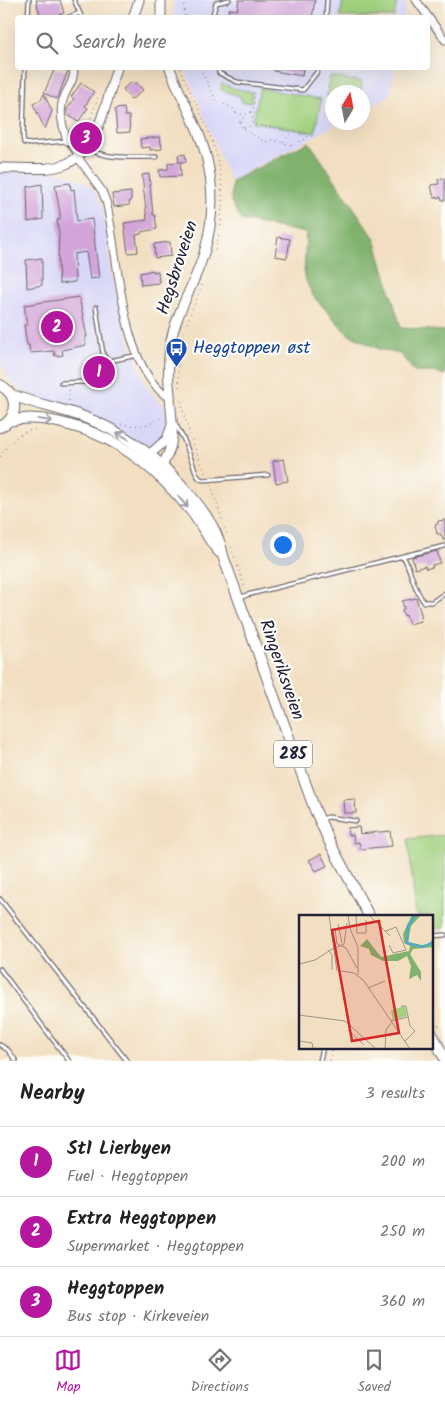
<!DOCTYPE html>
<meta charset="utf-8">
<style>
:root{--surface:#fff;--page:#f2f2f2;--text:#222;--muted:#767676;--line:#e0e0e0;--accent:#b5179e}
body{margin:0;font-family:Kalam,sans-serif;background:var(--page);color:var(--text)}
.compass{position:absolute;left:325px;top:85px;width:45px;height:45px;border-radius:50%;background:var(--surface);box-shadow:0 5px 20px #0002;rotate:10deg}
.you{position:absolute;left:282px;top:544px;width:18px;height:18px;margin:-12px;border:4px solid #fff;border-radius:50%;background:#1a73e8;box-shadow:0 0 0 8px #1a73e833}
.badge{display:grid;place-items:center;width:32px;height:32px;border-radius:50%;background:var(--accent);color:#fff;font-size:16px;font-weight:700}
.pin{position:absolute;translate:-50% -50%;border:2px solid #fff;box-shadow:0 1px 5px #0006}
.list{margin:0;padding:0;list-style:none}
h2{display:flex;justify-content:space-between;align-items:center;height:65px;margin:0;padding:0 20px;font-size:21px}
h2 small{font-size:16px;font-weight:400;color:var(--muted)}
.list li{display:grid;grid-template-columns:32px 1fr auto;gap:15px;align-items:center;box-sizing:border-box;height:70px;padding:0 20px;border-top:1px solid var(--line)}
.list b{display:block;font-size:19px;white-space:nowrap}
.list p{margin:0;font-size:16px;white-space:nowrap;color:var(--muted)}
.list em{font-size:16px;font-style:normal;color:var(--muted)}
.icon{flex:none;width:28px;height:28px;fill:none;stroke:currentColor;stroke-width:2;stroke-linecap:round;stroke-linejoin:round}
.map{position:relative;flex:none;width:445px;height:1061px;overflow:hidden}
.search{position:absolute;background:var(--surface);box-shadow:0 5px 20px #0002;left:15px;right:15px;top:15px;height:55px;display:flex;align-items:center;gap:12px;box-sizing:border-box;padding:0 18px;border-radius:5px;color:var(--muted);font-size:19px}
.sheet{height:275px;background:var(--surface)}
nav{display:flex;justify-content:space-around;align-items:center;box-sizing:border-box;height:70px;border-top:1px solid var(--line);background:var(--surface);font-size:14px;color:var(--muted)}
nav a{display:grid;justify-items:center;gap:2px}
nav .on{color:var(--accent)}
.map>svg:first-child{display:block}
</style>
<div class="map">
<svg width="445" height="1061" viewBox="0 0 445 1061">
<rect width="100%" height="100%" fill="#fdfcf7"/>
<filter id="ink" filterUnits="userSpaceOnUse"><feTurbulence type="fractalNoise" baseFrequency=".02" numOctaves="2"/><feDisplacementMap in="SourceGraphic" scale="10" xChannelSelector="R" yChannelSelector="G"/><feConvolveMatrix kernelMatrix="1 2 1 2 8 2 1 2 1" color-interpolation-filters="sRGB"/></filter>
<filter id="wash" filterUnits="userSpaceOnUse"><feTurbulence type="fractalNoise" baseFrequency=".0096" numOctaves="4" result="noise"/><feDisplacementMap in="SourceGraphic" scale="20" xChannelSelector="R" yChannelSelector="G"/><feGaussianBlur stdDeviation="1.12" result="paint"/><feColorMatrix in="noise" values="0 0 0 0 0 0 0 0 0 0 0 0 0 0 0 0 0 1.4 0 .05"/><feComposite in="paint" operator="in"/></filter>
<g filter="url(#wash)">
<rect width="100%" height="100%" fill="#f2dfc1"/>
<path fill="#d8d7f8" d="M173,0H407L404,18L174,17Z
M185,68H395L390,95L363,110L362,92H332V122L339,123L230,181Z
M40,171L59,173L75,177L86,183L97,194L103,207L112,275L130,344L145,383L151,392L164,406L168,420L164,434L158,442L152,445L142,443L26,394L14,385L6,374L0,360V172Z"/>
<path fill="#a1d07e" stroke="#62795c" d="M343,0H397L394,17H340Z
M330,76L362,82L361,92H332V97L327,96L328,88H327Z
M222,83L233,88L252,92V102H242L240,96L221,90Z
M260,88L321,99L315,133L253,122Z
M445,835V928L431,929V916H416L408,839Z"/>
<path fill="#80b26d" stroke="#516a54" d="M309,142L375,239L401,328L445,331V375L436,372H415L400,354L379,349L348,334L313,296L304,276L306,233L241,220L231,201L232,181Z"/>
<g id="blocks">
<path fill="#d3a4da" d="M36,0H60L64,13L51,18H41Z
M239,0H315L312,18H227L229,9L237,10Z
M55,68L68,71L57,99L44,93Z
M274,68H303L302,76L274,71Z
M132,82L134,84L136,82L143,90L131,100L123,89Z
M81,83L94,92L85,106L88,108L78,122L67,114V109L74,99L71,97Z
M44,94L52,111L45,129L33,104L41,100Z
M124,108L125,116H129L130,132L117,133L115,109Z
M160,137L162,149L150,150V147L141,148L140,139Z
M185,154L186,162H180L181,176L160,177L159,170L168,169V163L179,162L178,155Z
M149,174L153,215H155L157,229L141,232V234L136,235L138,252L128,253L124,223L147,220L142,175Z
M445,178V200H442L441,197L434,198L431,185L439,184L438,179Z
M70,183L71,190L74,189L77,221L92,219L99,278L90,279L86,252L74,254L75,282L59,284L58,262L59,234L57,220H60V213L55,185Z
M42,184L43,219L28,222L27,187Z
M131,192V200H130L129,205L114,207L112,194Z
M278,237L290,239L287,258L275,256Z
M170,242L171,256L155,258L154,244Z
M42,258V285L27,288L26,260Z
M153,270V272L158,271L159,283L141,285L140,273Z
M79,297L87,337H85L86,345L62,350L63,355L55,356L54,351L30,353L29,345H27L24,325H27L24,305Z
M102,364L104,378L103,380L96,381L93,366Z
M284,459L288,481L276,483L273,461Z
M445,520V540H443L441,534H437L435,525L438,524V521Z
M437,551L440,563L432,565L433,567L426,569L425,566L415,569L412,557Z
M416,598L422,617H420L421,621L409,624L406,615L404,616L402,610L404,609L402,601Z
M355,799L356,813H344L343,800Z
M359,827L360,834L390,831L392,846L360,849L359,842L354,843L353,835H348L347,828Z
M321,854L327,866L316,871L309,860Z"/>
</g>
</g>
<g filter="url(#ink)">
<use href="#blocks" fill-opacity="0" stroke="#6b646a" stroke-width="1"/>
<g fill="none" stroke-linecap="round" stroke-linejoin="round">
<defs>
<path id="lane" d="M74,0L82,18
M28,18L29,0
M66,18L80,13
M212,18L216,3L229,0
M326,18L327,0
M25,68L23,137L24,143L31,144L67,141L77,156
M218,68L219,73L237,82L303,90L317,72L319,68
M86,148C107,160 133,157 156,157
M96,307L103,354L106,359L109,361L138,355
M61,383L84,382L95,387L105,384L108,378L109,361
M175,423L184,440L197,475L200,479L204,480L268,475
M445,546L403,556C411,569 414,591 424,602H432L445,593
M239,598L247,595L403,556
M322,819L328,817L356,821
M0,899L127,1061
M431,936L445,935
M0,969L69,1061
M0,1045L8,1050L16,1061
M320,1061L323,1047"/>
<path id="street" d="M416,0L445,40
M67,141C63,128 58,111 64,97C69,85 74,82 74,68
M77,156L102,191L106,201C119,254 119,360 165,395H170"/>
<path id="secondary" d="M161,0V18
M133,18L139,0
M170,68C176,86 185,102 193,120C213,163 218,207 204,253C195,284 175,314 170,346C168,362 168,379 170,395C171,420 178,442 162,465L149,467L150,454L167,439L172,425
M0,168C20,167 47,172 66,164C99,150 107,98 117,68"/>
<path id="primary" d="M0,385C19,395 19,418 0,427
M12,395C35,404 58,408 81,416C126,432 161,460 191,496C206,514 219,533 223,556L315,810L331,845L369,916
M9,421C29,416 48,419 69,425C120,438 158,470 191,511C201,523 209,541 219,552
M431,1032L445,1059"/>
</defs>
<use href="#lane" stroke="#6b646a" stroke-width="5.5"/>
<use href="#street" stroke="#6b646a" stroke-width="9"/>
<use href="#secondary" stroke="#6b646a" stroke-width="11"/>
<use href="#primary" stroke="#6b646a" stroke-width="12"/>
<path stroke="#6b646a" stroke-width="1" stroke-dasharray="1 4" stroke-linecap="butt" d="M183,0L185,18
M180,68C189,90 201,112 210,135C225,173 226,215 214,253
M200,68L216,101L233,108L243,129L265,142L273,140L292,145L308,138L307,134L305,133L252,124L255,90
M236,113L244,115L253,111
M241,123L244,115
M244,128L252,125
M283,142L292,132
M75,143L90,120L98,98
M202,285C195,303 187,321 182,340C170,386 188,433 206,475
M69,390V403
M121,424C135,427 150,426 162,417
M0,457C10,442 19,431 38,429
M211,485L227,534
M231,547L245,588
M431,1012L439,1027
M330,1061L333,1047"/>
<use href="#lane" stroke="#fff" stroke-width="3"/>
<use href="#street" stroke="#fff" stroke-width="7"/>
<use href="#secondary" stroke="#fff" stroke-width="9"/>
<use href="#primary" stroke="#fff" stroke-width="10"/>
</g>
<defs><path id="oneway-shaft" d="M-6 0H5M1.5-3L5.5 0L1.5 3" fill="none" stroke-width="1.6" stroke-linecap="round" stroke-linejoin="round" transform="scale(1.25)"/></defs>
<g stroke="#9c9ca7">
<use href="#oneway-shaft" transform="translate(45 420) rotate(8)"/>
<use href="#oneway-shaft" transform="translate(123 436) rotate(-150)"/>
<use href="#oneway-shaft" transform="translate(183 502) rotate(49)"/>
</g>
</g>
<defs>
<symbol id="bus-pin" viewBox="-11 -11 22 30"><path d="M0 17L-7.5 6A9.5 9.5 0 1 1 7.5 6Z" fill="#1a4fb4" stroke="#fdfcf7"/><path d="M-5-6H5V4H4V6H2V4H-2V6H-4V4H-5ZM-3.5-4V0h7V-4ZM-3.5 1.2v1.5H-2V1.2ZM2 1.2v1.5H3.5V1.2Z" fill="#fff"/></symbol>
</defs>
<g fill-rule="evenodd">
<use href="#bus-pin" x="164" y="336" width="25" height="34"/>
</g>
<g text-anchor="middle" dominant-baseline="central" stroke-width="4.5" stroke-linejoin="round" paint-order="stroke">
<rect fill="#fdfcf7" stroke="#646373" stroke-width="1" x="274" y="740.5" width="38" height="27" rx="4"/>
<g font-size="16" font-weight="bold" fill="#22223b">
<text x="293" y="754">285</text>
</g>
<g font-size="18" fill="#22223b" stroke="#fdfcf7">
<text transform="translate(178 268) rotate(-72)">Hegsbroveien</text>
<text transform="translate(281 670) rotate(71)">Ringeriksveien</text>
</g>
<g font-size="18" fill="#164399" stroke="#fdfcf7" text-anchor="start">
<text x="193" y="348">Heggtoppen øst</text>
</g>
</g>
<g transform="translate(299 915)">
<rect width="134" height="134" fill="#f2dfc1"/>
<path d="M106,91L108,101L94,105L92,95Z" fill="#a1d07e"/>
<path d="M113,0H122L112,11L109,27L122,30L130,29L134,24V32L114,34L111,39L122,57V66L118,60L110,64L112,51L108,41L99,46H84L72,40L70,34L61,31L68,24L82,42L110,36L111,31L105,28L104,19Z" fill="#80b26d"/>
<path fill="none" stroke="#4daacb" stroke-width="2.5" d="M116,0L109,11L108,28L124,32L134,27"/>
<path fill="none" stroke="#9f938b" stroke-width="1" d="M30,0L38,56M49,0L51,14L59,32V60M57,0L58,18H67V5M70,0L91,21M39,9L43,28M36,14L38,29L47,33L58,53M87,16L97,12L107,35L94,38L90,30M29,36L45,29L48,8M0,49L16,45L30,36L33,40V55M42,56L55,58L65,66L111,134M69,73L86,66M102,91H107L111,111L116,116L106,126M0,100L46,106L77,134M92,106L109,102M49,115L65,130M0,126L13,128L14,133M86,134L87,115L92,108"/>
<path fill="#d62828" fill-opacity="0.15" stroke="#d62828" stroke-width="2.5" d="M80,6L100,118L53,126L33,15Z"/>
<rect width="134" height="134" fill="none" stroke="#22223b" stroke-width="2.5"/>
</g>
</svg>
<svg class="compass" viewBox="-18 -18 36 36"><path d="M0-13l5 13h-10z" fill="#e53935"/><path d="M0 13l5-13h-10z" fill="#767676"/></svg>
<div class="you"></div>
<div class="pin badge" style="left:99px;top:372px">1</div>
<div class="pin badge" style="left:57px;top:327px">2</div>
<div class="pin badge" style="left:86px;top:138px">3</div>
<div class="search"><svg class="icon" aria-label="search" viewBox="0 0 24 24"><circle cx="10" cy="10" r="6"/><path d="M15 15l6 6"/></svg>Search here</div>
</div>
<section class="sheet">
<h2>Nearby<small>3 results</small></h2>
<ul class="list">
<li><span class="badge">1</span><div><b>St1 Lierbyen</b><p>Fuel · Heggtoppen</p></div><em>200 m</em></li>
<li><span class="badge">2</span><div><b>Extra Heggtoppen</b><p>Supermarket · Heggtoppen</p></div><em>250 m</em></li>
<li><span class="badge">3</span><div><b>Heggtoppen</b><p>Bus stop · Kirkeveien</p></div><em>360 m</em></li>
</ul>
</section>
<nav>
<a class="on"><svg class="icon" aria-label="map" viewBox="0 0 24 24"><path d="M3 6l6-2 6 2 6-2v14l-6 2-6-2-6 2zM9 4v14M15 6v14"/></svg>Map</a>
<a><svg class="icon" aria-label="directions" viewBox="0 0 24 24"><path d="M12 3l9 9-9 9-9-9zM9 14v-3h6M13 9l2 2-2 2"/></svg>Directions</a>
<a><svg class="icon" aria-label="saved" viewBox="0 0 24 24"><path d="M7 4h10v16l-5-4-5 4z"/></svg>Saved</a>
</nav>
